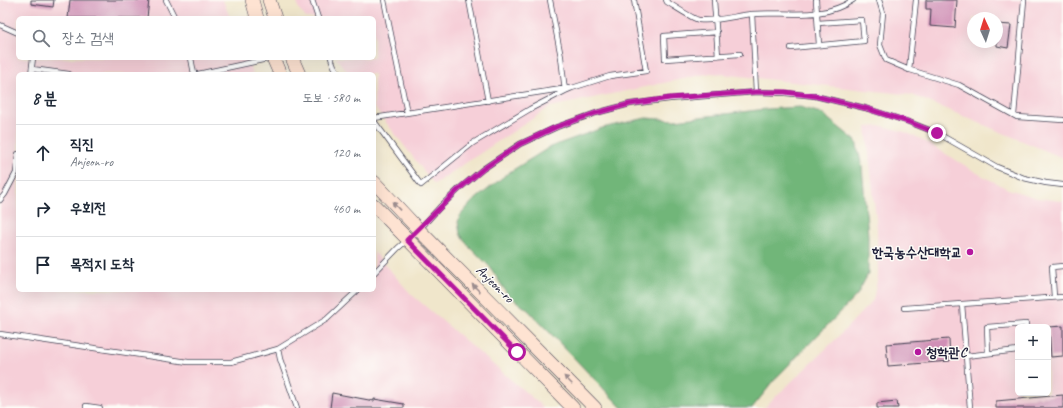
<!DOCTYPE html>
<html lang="ko">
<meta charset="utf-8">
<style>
:root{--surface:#fff;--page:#f2f2f3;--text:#1f2937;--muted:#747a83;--line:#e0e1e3}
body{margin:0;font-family:Caveat,"Poor Story",sans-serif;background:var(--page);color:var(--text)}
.controls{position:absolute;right:12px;bottom:12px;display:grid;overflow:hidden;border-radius:6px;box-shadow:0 4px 16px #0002}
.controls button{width:36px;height:36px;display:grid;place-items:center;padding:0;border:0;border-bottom:1px solid var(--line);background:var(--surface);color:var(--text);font:20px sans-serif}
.compass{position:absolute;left:967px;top:12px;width:36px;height:36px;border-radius:50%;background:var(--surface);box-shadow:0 4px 16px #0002;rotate:356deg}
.stop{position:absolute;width:12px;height:12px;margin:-9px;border:3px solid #b5179e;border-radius:50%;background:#fff}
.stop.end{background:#b5179e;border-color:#fff;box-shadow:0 1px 4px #0008}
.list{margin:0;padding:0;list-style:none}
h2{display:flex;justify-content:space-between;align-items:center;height:52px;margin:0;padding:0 16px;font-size:17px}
h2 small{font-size:13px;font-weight:400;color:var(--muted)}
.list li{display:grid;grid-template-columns:26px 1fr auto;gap:12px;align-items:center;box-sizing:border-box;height:56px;padding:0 16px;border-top:1px solid var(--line)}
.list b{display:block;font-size:15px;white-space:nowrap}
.list p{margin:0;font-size:13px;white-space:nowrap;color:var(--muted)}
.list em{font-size:13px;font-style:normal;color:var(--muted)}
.icon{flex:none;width:22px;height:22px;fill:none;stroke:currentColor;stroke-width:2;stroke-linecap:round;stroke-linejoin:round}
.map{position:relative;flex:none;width:1063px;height:408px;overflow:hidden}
.search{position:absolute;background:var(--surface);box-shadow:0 4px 16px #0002;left:16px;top:16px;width:360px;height:44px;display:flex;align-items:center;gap:10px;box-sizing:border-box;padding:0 14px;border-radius:6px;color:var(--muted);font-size:15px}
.panel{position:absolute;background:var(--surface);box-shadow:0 4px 16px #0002;left:16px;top:72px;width:360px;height:220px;border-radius:6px}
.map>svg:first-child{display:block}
</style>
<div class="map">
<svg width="1063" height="408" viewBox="0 0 1063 408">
<rect width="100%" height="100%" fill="#fdfcf7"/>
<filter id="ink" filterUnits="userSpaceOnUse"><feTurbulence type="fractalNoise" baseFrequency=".025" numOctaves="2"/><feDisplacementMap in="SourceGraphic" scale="8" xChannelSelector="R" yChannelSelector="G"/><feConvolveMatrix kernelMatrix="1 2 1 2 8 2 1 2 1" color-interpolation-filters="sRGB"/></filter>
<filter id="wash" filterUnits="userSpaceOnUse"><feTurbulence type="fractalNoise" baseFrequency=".012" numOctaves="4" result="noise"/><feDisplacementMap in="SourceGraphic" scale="16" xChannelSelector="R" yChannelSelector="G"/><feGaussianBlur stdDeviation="0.9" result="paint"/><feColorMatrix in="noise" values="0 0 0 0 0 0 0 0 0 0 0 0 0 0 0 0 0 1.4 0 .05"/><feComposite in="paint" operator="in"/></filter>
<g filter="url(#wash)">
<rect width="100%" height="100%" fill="#f0e6cb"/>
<path fill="#f6cfd8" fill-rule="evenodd" d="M0,0H223L230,18H18V58H246L253,74H18V290H374V252L411,294L544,408H0Z
M297,0H1063V158L912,95L711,73L550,107L434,184L374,107V74H349L336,58H374V18H306L298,8ZM973,18H997V42H973Z
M883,126L905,132L921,139L979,174L1008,189L1037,198L1063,201V408H764L836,339L873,300L878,276L877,228L866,127ZM1018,327H1048V393H1018Z"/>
<path fill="#71b679" stroke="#4a6c5a" d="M800,107L821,113L856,141L862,167L868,236V274L857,295L777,377L752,408H622L528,310L508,295L490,267L469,246L460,234L458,222L460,216L471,203L508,173L550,147L602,128L646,118L675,120L766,109Z"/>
<g id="blocks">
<path fill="#d090b6" d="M31,0H54L53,7L31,4Z
M70,0H149L147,18H68Z
M926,0H957L955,28L930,26L931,9H926Z
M997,24L1011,25L1008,48L997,46Z
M1063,326V356L1051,357L1049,327Z
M949,339L950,361L888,366L886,344Z
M332,393L374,401V399L404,404V408H330Z
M1063,395V408H996V401Z
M897,401L898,408H877V403Z"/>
</g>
</g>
<g filter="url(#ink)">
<use href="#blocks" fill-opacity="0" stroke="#413f51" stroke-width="1"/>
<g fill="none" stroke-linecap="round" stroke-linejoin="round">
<defs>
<path id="lane" d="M166,0L175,18
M312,0L318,18
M384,0L407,113
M469,0L488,101
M550,0L561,57L565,91
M666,0L667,2C674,6 693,19 699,20C716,22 734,16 751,14C786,11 822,21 853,0
M714,0L718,56
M816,0L819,45
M879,0L883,13L880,45L886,60L907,69L959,85L1017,117L1063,120
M752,14L756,92
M0,25L18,33
M717,32L664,36L665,59L740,54
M791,48L864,41L862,20L818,23
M191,58L194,74
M331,58L334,66L339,74
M32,69L69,74
M909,70L916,0
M31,74L33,58
M198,74L272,58
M1014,115L1024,0
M374,118L568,88
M374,121L421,185L473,143L530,109L565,91L572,88L610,76L646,71L634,0
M0,200L5,194L16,173L18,154
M374,273L398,248L419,230L440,207L460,188L483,169L520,144L557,127L596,113L630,104L670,99L756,92L785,93L815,96L865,108L909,122L937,133L997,167L1024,178L1046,183L1063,185
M1054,297L1052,267L1063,266
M962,304L970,408
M904,308L1063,297
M0,334L188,362H231L278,349L327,319L358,290
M278,349L280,359L297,408
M988,353L987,327L1026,324V327
M966,356L1018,350
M86,408V406L100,408"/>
<path id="secondary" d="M252,0L257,18
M269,0L275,18
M273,58L280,74
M292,58L299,74
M374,182L419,230L595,408
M374,205L573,408"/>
</defs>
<use href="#lane" stroke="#413f51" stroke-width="6"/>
<use href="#secondary" stroke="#413f51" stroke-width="14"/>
<use href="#lane" stroke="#fff" stroke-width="4.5"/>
<use href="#secondary" stroke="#fee3d2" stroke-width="13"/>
</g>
<defs><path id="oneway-solid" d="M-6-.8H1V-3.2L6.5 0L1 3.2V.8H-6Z"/></defs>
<g fill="#9b8c8e">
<use href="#oneway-solid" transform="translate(396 206) rotate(-133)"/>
<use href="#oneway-solid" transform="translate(476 288) rotate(-135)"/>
<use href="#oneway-solid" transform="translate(568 380) rotate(-135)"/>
</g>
</g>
<g fill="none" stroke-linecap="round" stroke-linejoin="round" filter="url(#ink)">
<path stroke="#b5179e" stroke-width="5" d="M517,352L407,240L460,188L483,169L520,144L556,127L596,113L630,104L670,98L756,92H785L815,96L865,108L909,122L937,133"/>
</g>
<g fill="#b5179e" stroke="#fdfcf7" stroke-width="1.5">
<circle cx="970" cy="252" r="4"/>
<circle cx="918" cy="352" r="4"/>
</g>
<g text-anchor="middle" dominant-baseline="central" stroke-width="3" stroke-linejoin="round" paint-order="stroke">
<g font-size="14" font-weight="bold" fill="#22223b" stroke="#fdfcf7" text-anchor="end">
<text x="962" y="252">한국농수산대학교</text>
<text x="926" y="352" text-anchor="start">청학관C</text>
</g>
<g font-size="14" fill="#22223b" stroke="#fdfcf7">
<text transform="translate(495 284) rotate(45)">Anjeon-ro</text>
</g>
</g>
</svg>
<div class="controls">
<button>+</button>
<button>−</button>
</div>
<svg class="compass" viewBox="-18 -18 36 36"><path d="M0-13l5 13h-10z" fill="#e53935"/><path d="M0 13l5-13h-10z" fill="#747a83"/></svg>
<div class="stop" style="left:517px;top:352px"></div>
<div class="stop end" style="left:937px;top:133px"></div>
<div class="search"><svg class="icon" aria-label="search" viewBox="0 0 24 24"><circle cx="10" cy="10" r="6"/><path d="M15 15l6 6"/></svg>장소 검색</div>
<section class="panel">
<h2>8 분<small>도보 · 580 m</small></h2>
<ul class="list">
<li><svg class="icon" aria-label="ahead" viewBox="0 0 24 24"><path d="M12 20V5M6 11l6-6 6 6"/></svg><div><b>직진</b><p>Anjeon-ro</p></div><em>120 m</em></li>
<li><svg class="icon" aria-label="right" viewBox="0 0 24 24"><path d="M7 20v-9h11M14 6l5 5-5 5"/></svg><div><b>우회전</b></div><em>460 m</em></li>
<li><svg class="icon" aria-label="arrive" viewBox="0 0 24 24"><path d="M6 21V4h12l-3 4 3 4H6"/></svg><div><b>목적지 도착</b></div></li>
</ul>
</section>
</div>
